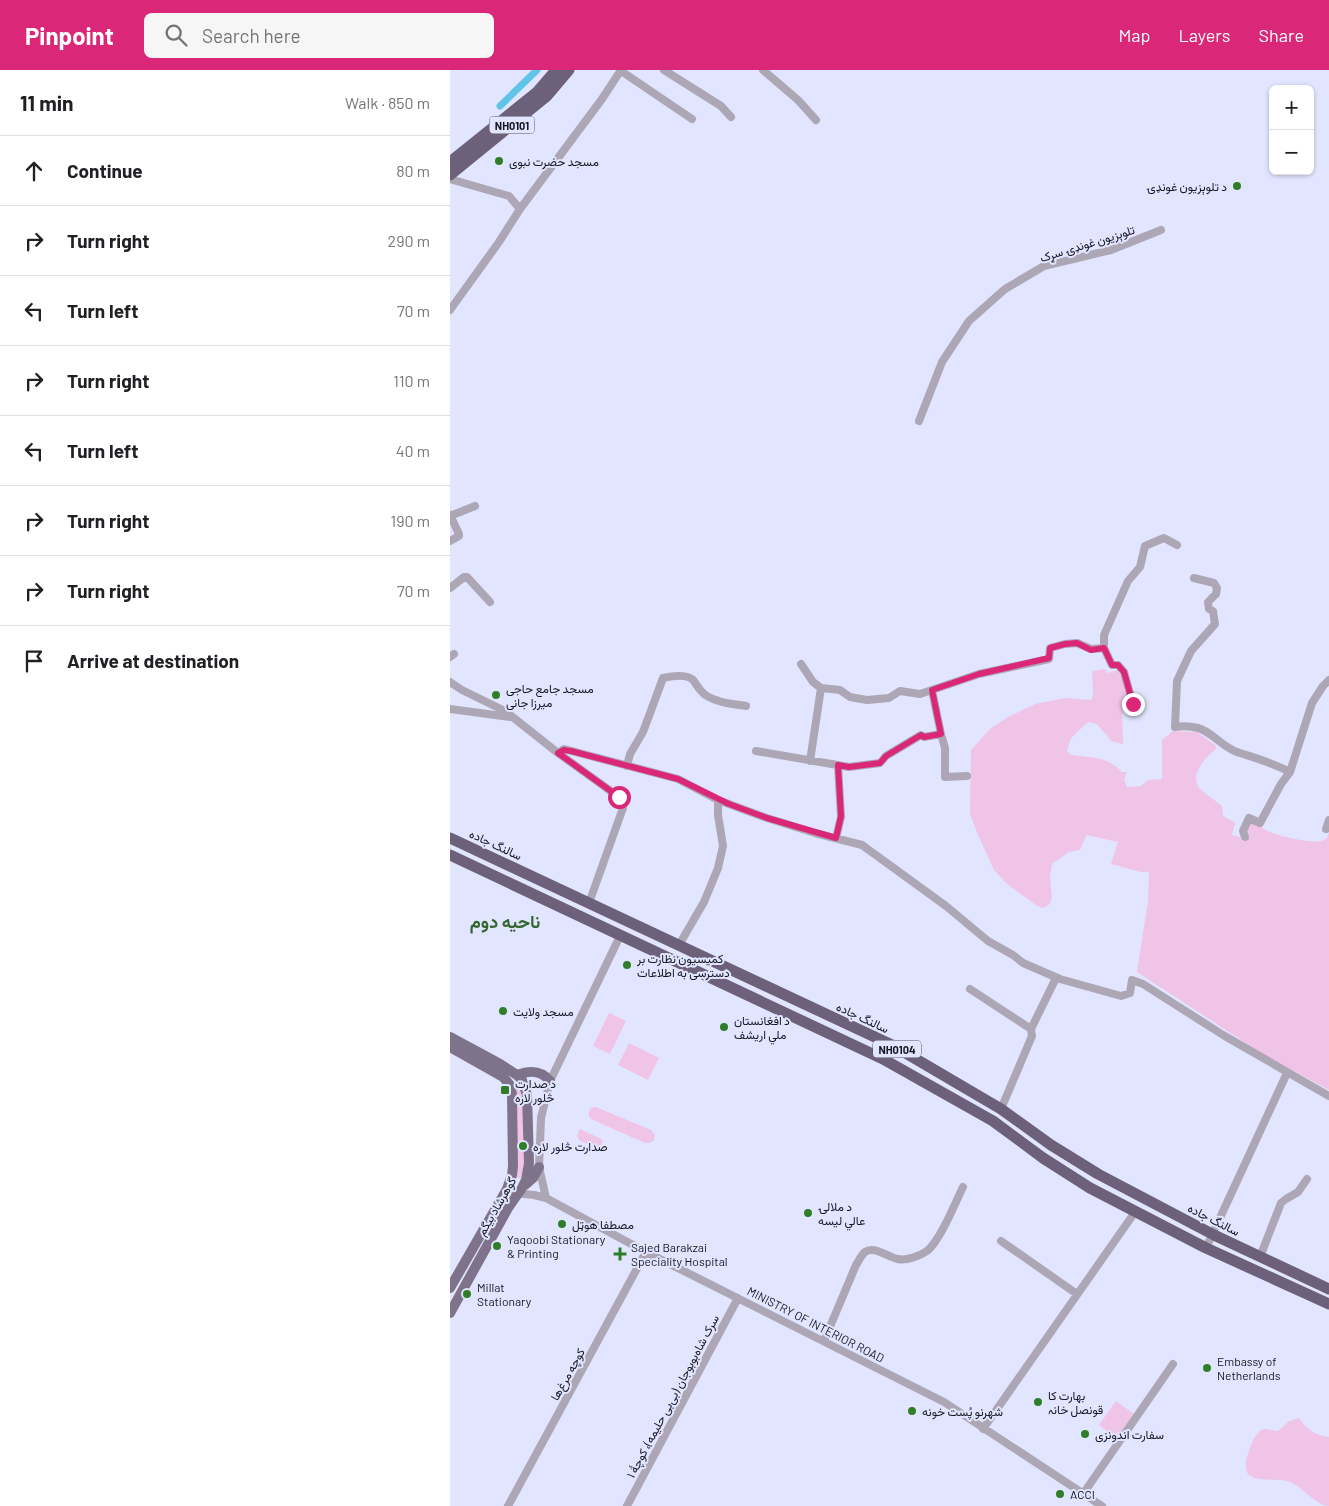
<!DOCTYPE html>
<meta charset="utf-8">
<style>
:root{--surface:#fff;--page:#f6f6f6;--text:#202124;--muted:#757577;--line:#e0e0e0;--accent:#db2777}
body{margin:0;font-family:Barlow,Vazirmatn,sans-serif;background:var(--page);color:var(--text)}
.controls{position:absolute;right:15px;top:15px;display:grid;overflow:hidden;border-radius:8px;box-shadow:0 1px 4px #0004}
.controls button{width:45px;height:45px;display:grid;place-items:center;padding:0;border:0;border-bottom:1px solid var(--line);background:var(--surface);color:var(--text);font:25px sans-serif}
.stop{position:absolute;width:15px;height:15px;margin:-11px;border:4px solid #db2777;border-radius:50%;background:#fff}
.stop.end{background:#db2777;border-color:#fff;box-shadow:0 1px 5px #0008}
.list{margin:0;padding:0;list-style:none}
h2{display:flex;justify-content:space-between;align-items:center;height:65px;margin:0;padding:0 20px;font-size:21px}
h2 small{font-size:16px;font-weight:400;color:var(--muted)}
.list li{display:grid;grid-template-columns:32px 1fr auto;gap:15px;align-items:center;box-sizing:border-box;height:70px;padding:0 20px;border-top:1px solid var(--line)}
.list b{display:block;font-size:19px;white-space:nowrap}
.list em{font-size:16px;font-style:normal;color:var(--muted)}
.icon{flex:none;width:28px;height:28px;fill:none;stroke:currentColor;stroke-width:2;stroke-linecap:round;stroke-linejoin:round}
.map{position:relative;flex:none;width:879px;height:1436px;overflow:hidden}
header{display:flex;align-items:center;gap:30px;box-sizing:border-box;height:70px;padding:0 25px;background:var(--accent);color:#fff}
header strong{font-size:24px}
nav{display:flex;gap:28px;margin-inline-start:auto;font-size:18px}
.search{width:350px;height:45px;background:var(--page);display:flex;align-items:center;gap:12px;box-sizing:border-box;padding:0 18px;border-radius:8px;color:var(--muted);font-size:19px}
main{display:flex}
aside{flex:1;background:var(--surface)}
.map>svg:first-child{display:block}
</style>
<header>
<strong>Pinpoint</strong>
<div class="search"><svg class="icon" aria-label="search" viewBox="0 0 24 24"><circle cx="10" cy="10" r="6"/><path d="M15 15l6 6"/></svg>Search here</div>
<nav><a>Map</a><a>Layers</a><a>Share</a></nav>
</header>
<main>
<aside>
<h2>11 min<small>Walk · 850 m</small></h2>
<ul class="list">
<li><svg class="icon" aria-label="ahead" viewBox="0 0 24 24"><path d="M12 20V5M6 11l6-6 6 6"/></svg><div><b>Continue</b></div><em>80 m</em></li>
<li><svg class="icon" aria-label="right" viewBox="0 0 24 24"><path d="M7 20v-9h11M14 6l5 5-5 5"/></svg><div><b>Turn right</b></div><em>290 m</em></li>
<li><svg class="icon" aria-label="left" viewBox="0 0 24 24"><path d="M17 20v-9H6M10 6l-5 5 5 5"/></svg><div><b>Turn left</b></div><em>70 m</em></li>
<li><svg class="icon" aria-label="right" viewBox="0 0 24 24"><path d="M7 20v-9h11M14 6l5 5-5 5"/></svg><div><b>Turn right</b></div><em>110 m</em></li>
<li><svg class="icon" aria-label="left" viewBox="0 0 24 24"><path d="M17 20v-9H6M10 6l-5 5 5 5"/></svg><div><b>Turn left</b></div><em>40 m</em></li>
<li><svg class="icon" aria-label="right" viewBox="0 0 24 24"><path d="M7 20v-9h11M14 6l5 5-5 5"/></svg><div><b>Turn right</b></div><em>190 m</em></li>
<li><svg class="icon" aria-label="right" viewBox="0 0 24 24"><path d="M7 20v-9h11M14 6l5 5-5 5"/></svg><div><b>Turn right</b></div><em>70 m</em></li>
<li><svg class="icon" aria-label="arrive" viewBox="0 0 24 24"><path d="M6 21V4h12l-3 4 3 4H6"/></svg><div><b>Arrive at destination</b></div></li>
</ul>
</aside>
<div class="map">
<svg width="879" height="1436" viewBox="0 0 879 1436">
<rect width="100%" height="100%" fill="#e1e5ff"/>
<path fill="#f0c4e7" d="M655,599L658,603L667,600C674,609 679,622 678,633L672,635L673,674L661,671L647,654L638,652L621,668L617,681L621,685C641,688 657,686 672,702H677L674,709L677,717L691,716L698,710L712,709V670L723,661L747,662L765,675L766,679C756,687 741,702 748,716C750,721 767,731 772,736L773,746L784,752L786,754L784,756L782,765L793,768L799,752H803C807,754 812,758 816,760C825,766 863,774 872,771C877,769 878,767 879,762V1020L811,983L687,902L698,831L699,802H691L661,794L668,772L636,765L630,780L619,782L602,794L600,808L602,827L600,834L593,838L587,836L556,813L544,800L528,765L520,744L521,680L540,659L558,647L585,634L615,628L641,630L643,625L642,601Z
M159,943L176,951L160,984L143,976Z
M179,973L209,988L198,1010L168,995Z
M68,1015C77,1027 77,1094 71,1108H68L66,1106L65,1017Z
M146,1037L201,1060L205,1065L204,1070L200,1073H195L143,1050L139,1047V1042L141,1038Z
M130,1059L153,1070L150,1077L145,1078L129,1070L127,1065Z
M666,1331L684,1344L667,1368L649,1355Z
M849,1348C857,1360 865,1365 879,1367V1436C867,1436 852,1417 840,1412C827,1407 811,1413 799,1405C790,1398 803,1365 811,1360C816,1357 821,1361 826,1361C832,1360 834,1355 838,1352C841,1350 846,1349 849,1348Z"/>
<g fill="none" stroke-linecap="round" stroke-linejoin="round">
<path stroke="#5fc4e8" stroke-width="7" d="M50,36L87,0"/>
<path stroke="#ada7b5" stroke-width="8" d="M214,0L271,36L281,47
M313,0L348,30L366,50
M171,1L242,49
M0,109L59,126L70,139
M0,240L49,172L70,139L152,29L171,0
M469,351L492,292L519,251L555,219L594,196L661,180L711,160
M0,445L9,464V466L0,471
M0,446L25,436
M744,508L764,513L767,518L766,524L758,532L759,539L763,541L765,554L741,581L727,611L725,657C732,656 740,656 748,658C761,661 772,677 787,682C805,688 821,692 840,702
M0,518L14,507H17L40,532
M0,587L4,584
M351,594L363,612L371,618L390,620L400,627L417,630L439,628L450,621L470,624L529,604L599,589L600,578L615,574L627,573L641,579L654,578
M0,612L12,620L55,641L108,683L169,727L173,738L139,833
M482,620L491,664L495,678V707L517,706
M683,634L674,602L668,595H662L654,578V565L678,511L690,497L695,476L714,468L727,475
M0,639L60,647
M306,681L399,697L430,693L436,686L471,665L474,667L491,664
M108,683L114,679L228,709L268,730L317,748L365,763L412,775L496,836L538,871L563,885L573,893L610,909L671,926L680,923L682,910L693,914L773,965L879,1026
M360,691L371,618
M177,696L180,684L193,662L213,608C222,606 238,603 244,611C248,617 250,622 257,626C268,633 283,634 296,636
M876,759L879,750
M795,767L793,761L799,748L810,753L831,714L840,702L862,633L873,616L879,610
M386,768L391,747L388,695
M229,875L254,832L268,798L273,776L268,745V730
M520,919L581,959
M551,1039L582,966L581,959L606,908L610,909
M65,1123L84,1125L96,1128L196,1182L494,1332L652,1436
M96,1128L89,1097L91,1048L100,1011L170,866
M551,1171L627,1224
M756,1178L837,1003
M810,1187L831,1133L836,1129L848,1122L857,1109
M374,1271L406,1195C409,1191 411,1185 415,1182C424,1175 439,1188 448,1189C456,1191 470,1186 477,1181C490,1171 505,1133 513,1117
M533,1359L685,1142
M633,1424L723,1294
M58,1436L196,1182
M177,1436L288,1228"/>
<path stroke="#7e738a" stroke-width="10" d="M0,967L50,994L67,1005L72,1010L77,1025L79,1093L76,1110L72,1118L58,1138L0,1243
M0,977L53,1007L60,1015L62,1024L63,1096L62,1105L57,1119L0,1218
M67,1005C80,1000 91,1000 100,1011
M75,1115L83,1108L89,1097"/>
<path stroke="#6c607b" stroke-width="11" d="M0,92L87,22L106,0
M0,105L97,26L119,0
M0,768L442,975L551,1039L601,1075L648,1104L764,1165L879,1219
M0,785L433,989L543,1051L593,1088L640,1118L756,1178L879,1234"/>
</g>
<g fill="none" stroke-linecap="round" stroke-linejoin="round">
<path stroke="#db2777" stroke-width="6" d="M169,727L108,683L114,680L121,681L228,709L279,734L317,748L386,768L391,746L388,695L399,697L430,693L436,686L471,665L474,667L491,664L482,620L529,604L599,588L600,578L615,574L627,573L641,580L654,578L662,595H668L674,602L683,634"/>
</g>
<g fill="#2f7e27" stroke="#e1e5ff" stroke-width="2">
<circle cx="49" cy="91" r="5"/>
<circle cx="787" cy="116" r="5"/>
<circle cx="46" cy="625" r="5"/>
<circle cx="177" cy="895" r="5"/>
<circle cx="53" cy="941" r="5"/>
<circle cx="274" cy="957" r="5"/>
<rect x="50" y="1015" width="10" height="10" rx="2.5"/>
<circle cx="73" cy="1076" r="5"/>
<circle cx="358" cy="1143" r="5"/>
<circle cx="112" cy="1154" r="5"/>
<circle cx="47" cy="1176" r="5"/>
<path d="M167.5 1176.5h5v5h5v5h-5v5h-5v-5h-5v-5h5z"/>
<circle cx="17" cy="1224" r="5"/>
<circle cx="757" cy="1298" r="5"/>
<circle cx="588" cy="1332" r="5"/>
<circle cx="462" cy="1341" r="5"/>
<circle cx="635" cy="1364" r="5"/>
<circle cx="610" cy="1424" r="5"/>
</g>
<g text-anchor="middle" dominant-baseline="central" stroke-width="4" stroke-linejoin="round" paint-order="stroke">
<g fill="#e1e5ff" stroke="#535564" stroke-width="1">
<rect x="39.5" y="46.5" width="45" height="17" rx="4"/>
<rect x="423" y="970.5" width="48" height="17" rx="4"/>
</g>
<g font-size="11" font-weight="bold" fill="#161722">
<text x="62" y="55">NH0101</text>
<text x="447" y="979">NH0104</text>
</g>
<g font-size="12" fill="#161722" stroke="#e1e5ff" text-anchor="start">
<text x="59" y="91">مسجد حضرت نبوی</text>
<text x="777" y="116" text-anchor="end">د تلوېزیون غونډۍ</text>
<text x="56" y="618">مسجد جامع حاجی<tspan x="56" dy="14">میرزا جانی</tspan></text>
<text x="187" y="888">کمیسیون نظارت بر<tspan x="187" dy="14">دسترسی به اطلاعات</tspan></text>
<text x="63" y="941">مسجد ولایت</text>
<text x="284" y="950">د افغانستان<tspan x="284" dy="14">ملي اریشف</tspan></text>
<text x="65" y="1013">د صدارت<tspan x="65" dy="14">څلور لاره</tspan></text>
<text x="83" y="1076">صدارت څلور لاره</text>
<text x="368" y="1136">د ملالۍ<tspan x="368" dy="14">عالي لیسه</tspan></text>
<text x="122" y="1154">مصطفا هوټل</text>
<text x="57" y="1169">Yaqoobi Stationary<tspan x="57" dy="14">&amp; Printing</tspan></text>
<text x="181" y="1177">Sajed Barakzai<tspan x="181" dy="14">Speciality Hospital</tspan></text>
<text x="27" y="1217">Millat<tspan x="27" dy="14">Stationary</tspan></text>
<text x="767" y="1291">Embassy of<tspan x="767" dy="14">Netherlands</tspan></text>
<text x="598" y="1325">بھارت کا<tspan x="598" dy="14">قونصل خانہ</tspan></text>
<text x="472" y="1341">شهرنو پُست خونه</text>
<text x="645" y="1364">سفارت اندونزی</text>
<text x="620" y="1424">ACCI</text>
</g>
<g font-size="12" fill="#161722" stroke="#e1e5ff">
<text transform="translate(637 173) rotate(-17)">تلوېزيون غونډۍ سړک</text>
<text transform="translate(46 774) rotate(25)">سالنگ جاده</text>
<text transform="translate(413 947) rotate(25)">سالنگ جاده</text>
<text transform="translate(46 1136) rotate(-60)">گوهرشاد بیگم</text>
<text transform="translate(764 1149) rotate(27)">سالنگ جاده</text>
<text transform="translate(366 1254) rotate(27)">MINISTRY OF INTERIOR ROAD</text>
<text transform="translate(117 1304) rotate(-61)">کوچه مرغ‌ها</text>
<text transform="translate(222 1326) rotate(-62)">سرک شاه‌بوبوجان (بی‌بی حلیمه)، کوچۀ ۱</text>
</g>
<g font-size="18" font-weight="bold" fill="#34662f" stroke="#e1e5ff">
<text x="55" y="851">ناحیه دوم</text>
</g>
</g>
</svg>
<div class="controls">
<button>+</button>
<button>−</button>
</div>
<div class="stop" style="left:169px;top:727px"></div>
<div class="stop end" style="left:683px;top:634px"></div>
</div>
</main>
